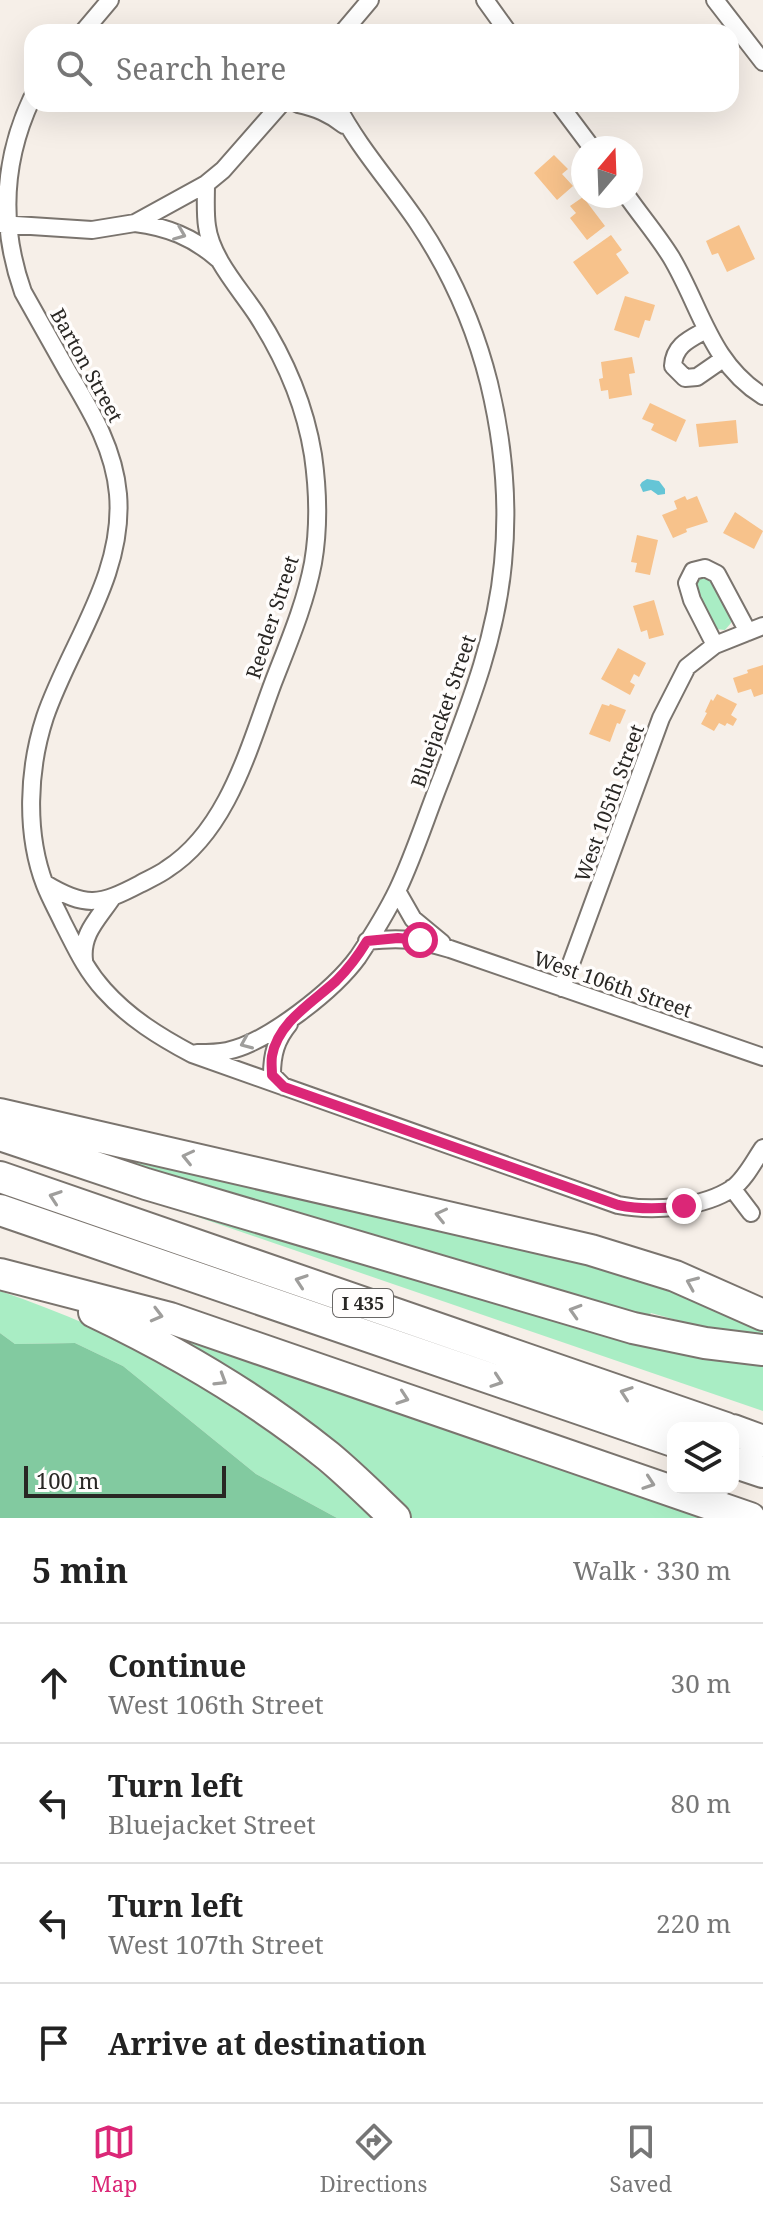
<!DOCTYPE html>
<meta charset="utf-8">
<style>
:root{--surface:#fff;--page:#f6f6f6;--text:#222;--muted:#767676;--line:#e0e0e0;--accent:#db2777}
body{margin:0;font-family:"Noto Serif",serif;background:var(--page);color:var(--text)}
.controls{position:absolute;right:24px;bottom:24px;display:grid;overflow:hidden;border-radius:16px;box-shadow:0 8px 32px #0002}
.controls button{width:72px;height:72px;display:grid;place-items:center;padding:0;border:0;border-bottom:2px solid var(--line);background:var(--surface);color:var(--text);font:40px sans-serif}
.compass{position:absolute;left:571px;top:136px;width:72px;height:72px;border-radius:50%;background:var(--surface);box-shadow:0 8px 32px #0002;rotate:19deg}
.scale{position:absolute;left:24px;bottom:20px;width:202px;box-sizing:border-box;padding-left:8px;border:4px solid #292724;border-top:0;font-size:22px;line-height:28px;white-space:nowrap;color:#292724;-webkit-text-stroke:6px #fffdfc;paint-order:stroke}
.stop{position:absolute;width:24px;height:24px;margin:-18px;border:6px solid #db2777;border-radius:50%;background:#fff}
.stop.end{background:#db2777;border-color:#fff;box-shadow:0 2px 8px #0008}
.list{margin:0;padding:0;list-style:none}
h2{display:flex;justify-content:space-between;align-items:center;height:104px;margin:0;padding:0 32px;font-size:34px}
h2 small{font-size:26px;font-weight:400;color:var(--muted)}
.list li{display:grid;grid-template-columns:52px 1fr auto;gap:24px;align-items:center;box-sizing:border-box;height:120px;padding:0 32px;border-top:2px solid var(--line)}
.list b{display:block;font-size:30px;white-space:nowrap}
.list p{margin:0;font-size:26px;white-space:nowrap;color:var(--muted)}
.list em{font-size:26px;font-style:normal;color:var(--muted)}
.icon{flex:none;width:44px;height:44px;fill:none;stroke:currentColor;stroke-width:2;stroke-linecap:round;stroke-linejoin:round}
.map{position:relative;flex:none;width:763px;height:1518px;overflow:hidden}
.search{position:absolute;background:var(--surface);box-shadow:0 8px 32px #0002;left:24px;right:24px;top:24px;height:88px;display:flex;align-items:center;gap:20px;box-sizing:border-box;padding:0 28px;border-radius:24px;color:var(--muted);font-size:30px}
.sheet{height:584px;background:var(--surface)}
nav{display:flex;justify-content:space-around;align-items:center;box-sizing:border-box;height:112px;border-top:2px solid var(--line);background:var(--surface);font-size:22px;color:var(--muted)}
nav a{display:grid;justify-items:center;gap:4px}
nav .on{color:var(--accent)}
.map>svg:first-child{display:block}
</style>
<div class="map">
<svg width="763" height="1518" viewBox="0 0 763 1518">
<rect width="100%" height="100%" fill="#f6efe8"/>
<path fill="#a9edc4" d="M699,576L712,577L731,617V623L725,630L715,629L710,624L694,585Z
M53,1138L631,1275L702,1300L763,1328V1340L746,1339L651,1313L645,1322L192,1188Z
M195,1208L763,1358V1411L192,1215Z
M0,1291C61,1312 123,1338 179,1371C197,1381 213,1394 230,1405C281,1440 329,1477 375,1518H337L256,1474L123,1366L75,1343L15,1344L0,1333Z
M166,1329L715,1518H412L388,1493L162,1335Z"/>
<path fill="#82caa0" d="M0,1333L15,1344L75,1343L123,1366L256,1474L337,1518H0Z"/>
<path fill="#65c5d6" d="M647,479L659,481L665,489V494L658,495L651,490L643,492L640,485L642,482Z"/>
<path fill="#f7c28b" d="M554,155L568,169L562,174L573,186L557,200L534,173Z
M583,197L605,226L587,240L570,218L576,213L570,206Z
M739,225L755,259L727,272L718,253L712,255L706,241Z
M611,235L622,250L616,254L629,273L597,295L573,262Z
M625,296L655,305L650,321L645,320L639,338L614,330Z
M632,357L635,373L629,374L632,395L609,399L608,390L601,391L599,379L603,378L601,362Z
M650,403L686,420L676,442L651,430L654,424L642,419Z
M736,420L738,443L699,447L696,424Z
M685,496L687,500L697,496L708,522L686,529L687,532L673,538L662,515L677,509L674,501Z
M735,512L763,531L754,549L723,533Z
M637,535L658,540L650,575L635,572L637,563L631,562Z
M654,600L664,635L649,639L647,630L641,632L633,606Z
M618,648L646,663L639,677L634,674L630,682L635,685L630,695L601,679Z
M763,665V694L754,697L751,689L738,693L733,678L748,673L747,670Z
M717,694L737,704L731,715L737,719L733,726L727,723L725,726L719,723L714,731L701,724L707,713L705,712L711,699L713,701Z
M602,704L609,706L610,704L626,710L620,724L617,723L610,742L589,734Z"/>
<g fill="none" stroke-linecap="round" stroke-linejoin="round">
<defs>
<path id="street" d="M485,0L508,32
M715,0L763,62
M83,32L110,0
M343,32L370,0
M32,98C2,162 0,227 23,292C38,319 53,345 68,372C91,411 114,448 118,494C125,575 70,644 45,717C28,769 25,833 45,885C50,898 57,910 63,923C76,948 85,969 104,990C129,1018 160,1037 192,1054L618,1205C653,1212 703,1208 733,1188C746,1178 754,1161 763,1148
M298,104C316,108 329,113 344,125
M559,104L592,148
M627,196C641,216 658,236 671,257C701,307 710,363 763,396
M135,223C167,227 193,237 218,259
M0,224L92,230L135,223L206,184L223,170L281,104
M706,330C690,339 674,345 673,366L685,378L697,377L723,359
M715,645L692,600L687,583L693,571L705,568L717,574L748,632
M46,884C86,908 100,905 140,884C149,879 159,875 167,869C228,830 249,747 273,683C288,644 305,605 313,563C319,528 318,490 313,455C305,405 284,357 257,315C240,289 211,258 207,226C205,213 206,198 206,184
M397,891L413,919L442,943
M367,941C401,937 417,939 450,949L763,1057
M84,960C81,934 98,919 112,898
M562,988L661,718L687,667L715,645L763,626
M197,1053C207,1053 217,1053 227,1051C267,1043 334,990 358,957C372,936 387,912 398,889C415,853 427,814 442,777C469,706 496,639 503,563C509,503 503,441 489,383C475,327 450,271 418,223C391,183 358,147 336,104
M284,1087L272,1075C272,1054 276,1040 289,1024
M732,1188L751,1213"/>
<path id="highway" d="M0,1114L591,1250L675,1276L763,1315
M0,1135L146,1184L633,1328L705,1343L763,1350
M0,1177L726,1428
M0,1210L673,1441
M0,1274L170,1318L750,1518
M94,1312C178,1352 256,1398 328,1456C351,1475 373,1497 395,1518
M733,1430L763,1441
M733,1462L763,1472"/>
</defs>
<use href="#street" stroke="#7a746e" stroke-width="20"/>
<use href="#highway" stroke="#7a746e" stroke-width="34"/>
<use href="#street" stroke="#fff" stroke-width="16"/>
<use href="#highway" stroke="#fff" stroke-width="30"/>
</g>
<defs><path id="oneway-chevron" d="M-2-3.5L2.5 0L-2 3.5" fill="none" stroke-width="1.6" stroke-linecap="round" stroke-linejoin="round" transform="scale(2)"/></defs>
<g stroke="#9f9e9c">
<use href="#oneway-chevron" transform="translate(180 234) rotate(22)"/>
<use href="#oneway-chevron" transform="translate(246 1043) rotate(157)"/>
<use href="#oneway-chevron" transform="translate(188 1157) rotate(-167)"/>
<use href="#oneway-chevron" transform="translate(55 1197) rotate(-161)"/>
<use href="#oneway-chevron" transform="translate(441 1215) rotate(-167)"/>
<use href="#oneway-chevron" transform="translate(301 1281) rotate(-161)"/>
<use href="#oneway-chevron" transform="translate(692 1283) rotate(-157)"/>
<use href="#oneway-chevron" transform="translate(575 1311) rotate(-163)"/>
<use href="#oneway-chevron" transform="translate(157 1315) rotate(15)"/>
<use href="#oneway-chevron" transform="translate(221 1380) rotate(32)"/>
<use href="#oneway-chevron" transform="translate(497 1381) rotate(19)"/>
<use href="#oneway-chevron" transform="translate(626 1393) rotate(-161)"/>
<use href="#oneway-chevron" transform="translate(403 1398) rotate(19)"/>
<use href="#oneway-chevron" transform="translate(649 1483) rotate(19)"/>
</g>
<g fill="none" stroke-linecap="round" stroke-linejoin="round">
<path stroke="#db2777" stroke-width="10" d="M420,940L398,938L367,941C358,956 348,969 336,981C313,1002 278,1022 272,1056C271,1062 272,1069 272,1075L284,1087L618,1205C641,1210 662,1209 684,1206"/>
</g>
<g text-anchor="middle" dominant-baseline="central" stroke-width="7" stroke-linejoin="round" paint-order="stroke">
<rect fill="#fffdfc" stroke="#696765" stroke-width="2" x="333" y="1289" width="60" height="28" rx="6"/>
<g font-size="18" font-weight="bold" fill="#292724">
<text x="363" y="1303">I 435</text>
</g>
<g font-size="20" fill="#292724" stroke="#fffdfc">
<text transform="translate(87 365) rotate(61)">Barton Street</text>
<text transform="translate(272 617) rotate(-72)">Reeder Street</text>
<text transform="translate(443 711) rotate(-71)">Bluejacket Street</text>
<text transform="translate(609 803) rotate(-70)">West 105th Street</text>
<text transform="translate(613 984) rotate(19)">West 106th Street</text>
</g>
</g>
</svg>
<div class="controls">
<button><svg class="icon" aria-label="layers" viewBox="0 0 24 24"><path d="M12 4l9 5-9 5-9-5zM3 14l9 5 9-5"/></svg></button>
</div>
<svg class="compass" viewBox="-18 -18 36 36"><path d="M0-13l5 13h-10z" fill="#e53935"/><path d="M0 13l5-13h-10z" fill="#767676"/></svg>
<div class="scale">100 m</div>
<div class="stop" style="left:420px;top:940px"></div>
<div class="stop end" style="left:684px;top:1206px"></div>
<div class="search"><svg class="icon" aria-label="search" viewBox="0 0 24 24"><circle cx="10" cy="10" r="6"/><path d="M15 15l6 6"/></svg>Search here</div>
</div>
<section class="sheet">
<h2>5 min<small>Walk · 330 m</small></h2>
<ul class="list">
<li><svg class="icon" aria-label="ahead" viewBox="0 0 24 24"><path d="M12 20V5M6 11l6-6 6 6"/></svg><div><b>Continue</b><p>West 106th Street</p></div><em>30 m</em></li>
<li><svg class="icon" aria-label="left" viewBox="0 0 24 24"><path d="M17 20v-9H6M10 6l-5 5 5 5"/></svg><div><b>Turn left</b><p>Bluejacket Street</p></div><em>80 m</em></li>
<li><svg class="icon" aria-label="left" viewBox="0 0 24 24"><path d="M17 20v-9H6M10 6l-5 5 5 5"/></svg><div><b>Turn left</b><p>West 107th Street</p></div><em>220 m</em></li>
<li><svg class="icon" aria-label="arrive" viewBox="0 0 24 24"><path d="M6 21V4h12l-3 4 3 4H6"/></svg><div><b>Arrive at destination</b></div></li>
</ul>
</section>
<nav>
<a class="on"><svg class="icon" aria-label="map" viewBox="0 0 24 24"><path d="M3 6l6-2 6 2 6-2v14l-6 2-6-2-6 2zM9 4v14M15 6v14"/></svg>Map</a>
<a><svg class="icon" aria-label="directions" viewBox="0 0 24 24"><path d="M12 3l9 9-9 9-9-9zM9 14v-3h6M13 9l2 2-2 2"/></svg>Directions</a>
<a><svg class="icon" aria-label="saved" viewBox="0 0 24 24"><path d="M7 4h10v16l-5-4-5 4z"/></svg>Saved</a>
</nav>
